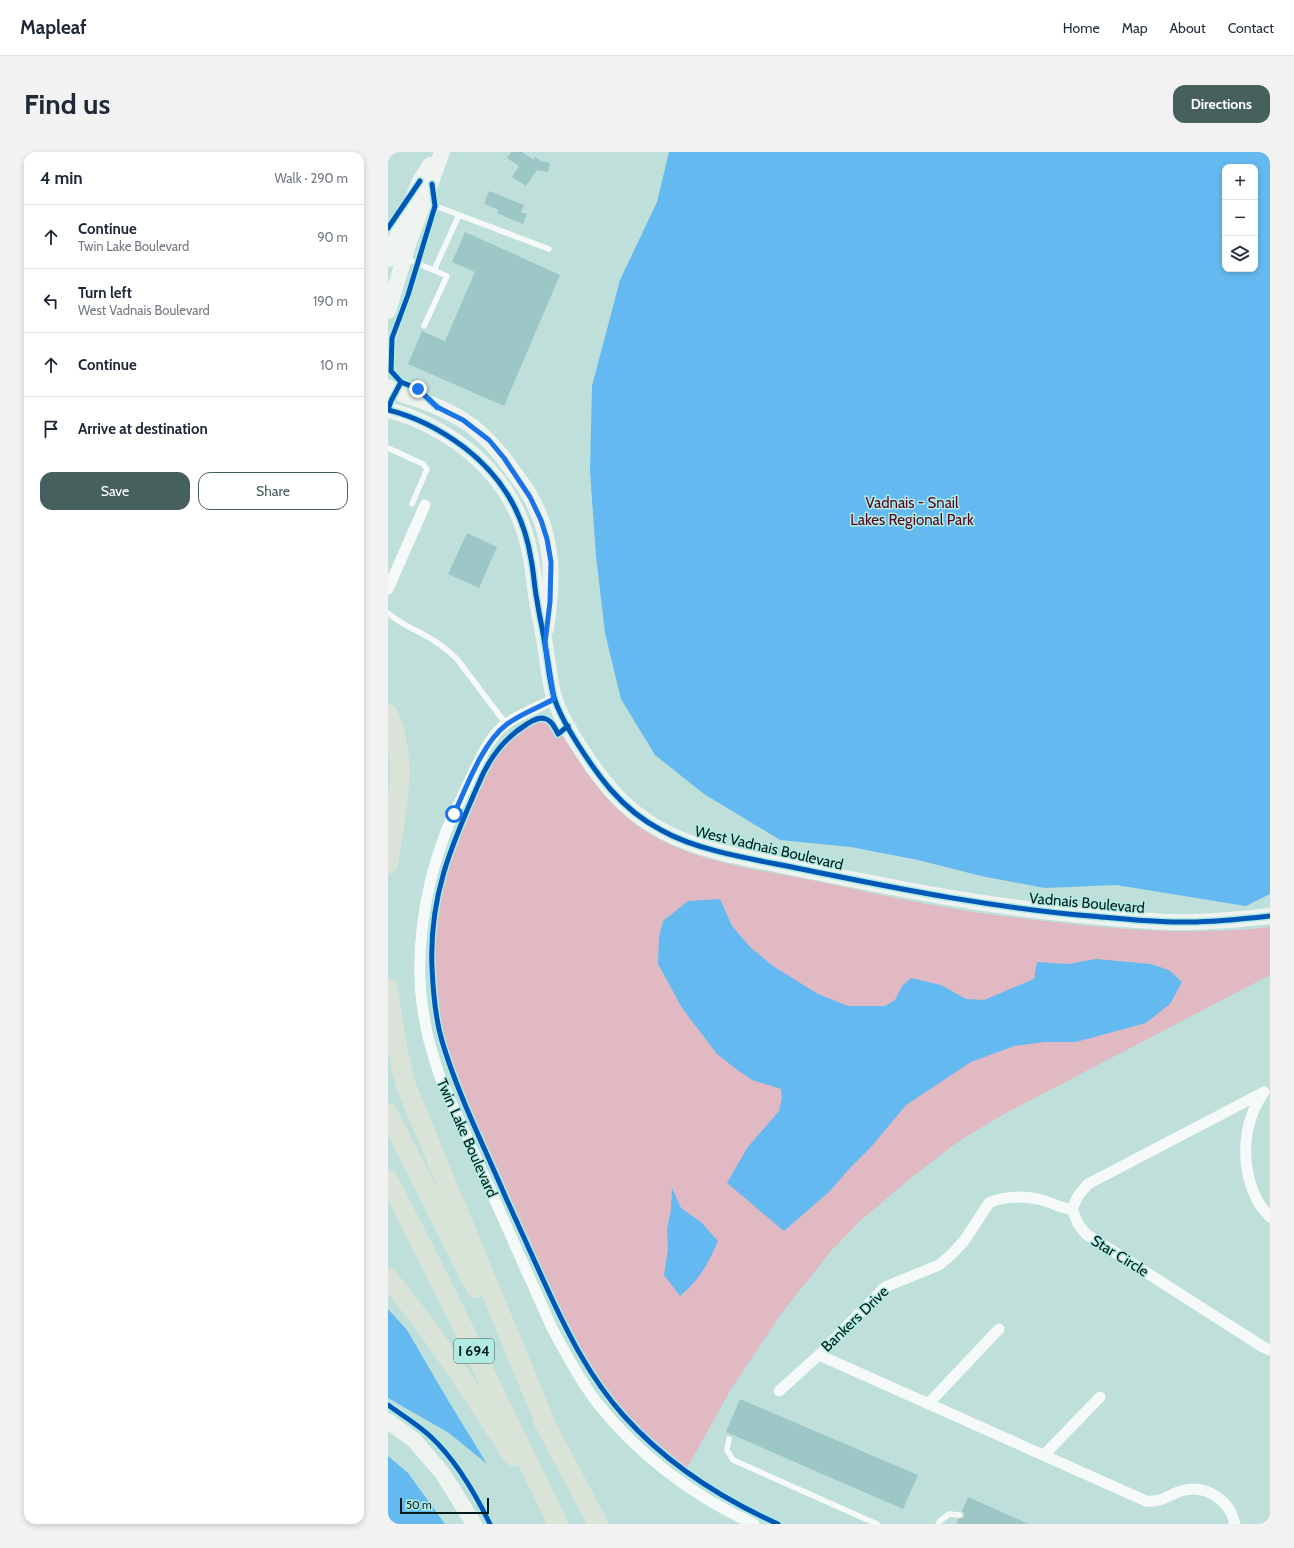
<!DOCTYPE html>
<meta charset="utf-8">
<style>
:root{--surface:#fff;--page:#f2f2f3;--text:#1f2937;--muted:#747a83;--line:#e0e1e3;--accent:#45605d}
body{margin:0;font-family:Cabin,sans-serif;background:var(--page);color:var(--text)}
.controls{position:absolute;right:12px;top:12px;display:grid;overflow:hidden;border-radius:8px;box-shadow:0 2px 6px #0003}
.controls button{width:36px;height:36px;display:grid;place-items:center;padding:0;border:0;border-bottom:1px solid var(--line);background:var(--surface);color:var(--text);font:20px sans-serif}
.scale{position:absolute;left:12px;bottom:10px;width:89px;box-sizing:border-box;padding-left:4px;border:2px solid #041c19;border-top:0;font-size:11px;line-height:14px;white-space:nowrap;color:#041c19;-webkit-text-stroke:3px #b1ece3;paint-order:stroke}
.stop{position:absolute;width:12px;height:12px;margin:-9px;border:3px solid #1a73e8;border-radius:50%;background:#fff}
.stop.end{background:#1a73e8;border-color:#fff;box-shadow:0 1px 4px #0008}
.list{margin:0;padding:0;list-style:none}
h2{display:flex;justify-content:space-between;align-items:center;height:52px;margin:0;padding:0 16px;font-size:17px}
h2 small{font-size:13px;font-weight:400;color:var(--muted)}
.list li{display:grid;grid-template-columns:26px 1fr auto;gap:12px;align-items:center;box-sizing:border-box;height:64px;padding:0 16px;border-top:1px solid var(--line)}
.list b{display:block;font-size:15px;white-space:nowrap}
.list p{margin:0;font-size:13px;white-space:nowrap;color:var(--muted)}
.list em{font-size:13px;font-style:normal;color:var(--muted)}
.actions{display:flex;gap:8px;padding:12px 16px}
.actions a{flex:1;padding:9px 0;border:1px solid var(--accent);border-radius:12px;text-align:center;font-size:14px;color:var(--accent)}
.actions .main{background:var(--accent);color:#fff}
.icon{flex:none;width:22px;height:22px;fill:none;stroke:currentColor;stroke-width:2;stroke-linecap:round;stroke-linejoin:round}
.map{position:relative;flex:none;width:882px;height:1372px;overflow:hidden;border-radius:12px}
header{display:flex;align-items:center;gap:24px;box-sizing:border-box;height:56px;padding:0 20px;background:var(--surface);border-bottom:1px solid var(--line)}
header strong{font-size:19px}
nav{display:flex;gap:22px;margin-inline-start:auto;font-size:14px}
.intro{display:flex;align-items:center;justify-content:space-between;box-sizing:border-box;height:96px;padding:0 24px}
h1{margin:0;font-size:28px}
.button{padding:10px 18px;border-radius:12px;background:var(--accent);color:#fff;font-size:14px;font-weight:700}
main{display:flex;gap:24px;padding:0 24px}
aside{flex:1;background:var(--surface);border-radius:12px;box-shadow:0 2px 6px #0003}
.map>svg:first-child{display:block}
</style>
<header>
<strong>Mapleaf</strong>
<nav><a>Home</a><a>Map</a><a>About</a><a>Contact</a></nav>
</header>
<div class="intro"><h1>Find us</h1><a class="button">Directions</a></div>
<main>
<aside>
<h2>4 min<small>Walk · 290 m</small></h2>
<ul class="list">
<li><svg class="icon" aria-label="ahead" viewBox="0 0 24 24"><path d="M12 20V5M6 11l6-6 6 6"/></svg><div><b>Continue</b><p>Twin Lake Boulevard</p></div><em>90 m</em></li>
<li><svg class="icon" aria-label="left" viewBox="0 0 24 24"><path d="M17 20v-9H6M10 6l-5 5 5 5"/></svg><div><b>Turn left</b><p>West Vadnais Boulevard</p></div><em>190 m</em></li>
<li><svg class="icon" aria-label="ahead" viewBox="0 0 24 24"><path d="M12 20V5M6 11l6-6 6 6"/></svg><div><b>Continue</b></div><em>10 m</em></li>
<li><svg class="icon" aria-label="arrive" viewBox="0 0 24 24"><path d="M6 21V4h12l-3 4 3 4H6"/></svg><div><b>Arrive at destination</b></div></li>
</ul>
<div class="actions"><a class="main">Save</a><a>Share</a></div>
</aside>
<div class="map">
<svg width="882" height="1372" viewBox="0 0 882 1372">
<rect width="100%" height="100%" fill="#bedfda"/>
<path fill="#e0b9c3" d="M154,563L159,564L166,570C192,612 218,656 262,682C309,711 373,718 427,729C472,738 517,749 562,756C599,763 637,767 675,771C744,779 813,783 882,775V823L616,962L571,989L524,1025L472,1069L444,1098L393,1162L342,1239L296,1321C260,1293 227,1259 201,1221C169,1173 149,1116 126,1063C111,1029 96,994 81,959C62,914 43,868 41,818C39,760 56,710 78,658C96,617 108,579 154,563Z"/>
<path fill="#64baf0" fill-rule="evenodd" d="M281,0H882V742L858,754L728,733L657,736L593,724L530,708L463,695L392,688L316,642L267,603L233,547L217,481L208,404L202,319L204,234L232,128L269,50ZM837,15H867V117H837Z
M332,747L344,774L362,795L385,814L430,842L460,854H497L507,848L514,834L523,826L553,833L578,847L596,848L646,827L649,810L680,812L708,807L763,812L781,818L794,830L782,852L758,871L688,890H657L626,894L583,910L518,953L483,995L461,1017L441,1040L396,1079L339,1031L359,996L391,959L394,946L393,937L364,928L348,917L329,902L294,856L270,812L271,785L275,769L300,749Z
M284,1036L293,1056L313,1070L330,1089C320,1112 312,1127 292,1144L276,1123L280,1097L279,1077L283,1057Z
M0,1157L19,1178L61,1250L99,1312L61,1281L0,1246Z
M0,1304L20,1321L57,1372H0Z"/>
<path fill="#9dc7c7" d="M123,0H134L146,8L147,5L153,9L162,11L160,20L149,18L138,34L124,25L131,14L119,6Z
M101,39L136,53L133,60L139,62L135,72L109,61L111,58L96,52Z
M77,80L172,123L116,254L20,212L34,179L57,189L87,120L64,110Z
M79,381L109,395L91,436L60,422Z
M352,1247L530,1323L515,1357L338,1280Z
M580,1345L641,1372H568L570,1367L576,1365V1362L574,1359Z"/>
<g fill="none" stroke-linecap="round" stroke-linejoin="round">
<path stroke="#f5faf9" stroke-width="5.5" d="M37,50L161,97
M17,106L59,124L36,174
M46,118L71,63
M0,296L35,312L39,317L24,352
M0,461C10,470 21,475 33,481C46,488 59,497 69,507L118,572
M341,1287L339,1298L345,1308L489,1372
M550,1372L552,1369L561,1362L572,1363"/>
<path stroke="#f5faf9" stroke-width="11" d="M0,437L37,353
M166,547C151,555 132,562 118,572C98,587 89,615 78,636C71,652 62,668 56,685C35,741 25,811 37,870C40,889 46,907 52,925L164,1176C178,1202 192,1228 210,1252C252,1304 305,1344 366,1372
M876,940L700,1032L690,1044L684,1057L690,1072L698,1082L875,1195L882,1198
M876,940C854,971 852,1014 869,1048C872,1054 878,1060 882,1065
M431,1203L758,1349C772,1351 781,1343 793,1339C818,1331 842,1349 847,1372
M391,1239L431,1203L497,1135L551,1113L564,1102L576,1089L601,1051C617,1043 640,1044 657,1049C667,1052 674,1057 684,1057
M540,1252L611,1177
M656,1303L712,1245"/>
<path stroke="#eef3ef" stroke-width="16" d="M0,107L32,29L42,13
M0,159L21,90L54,0
M0,235C11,243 24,245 37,250C50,254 63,261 75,268C96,281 111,299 125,319C131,328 138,336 142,344C167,388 165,430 158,477
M0,258C29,265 53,278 77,296C113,324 136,362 143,407C146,421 146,434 149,448C151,463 155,478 157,493C160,510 161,528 166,545C173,570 205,617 223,638C237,654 254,668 273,678C313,701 378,709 423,719C516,738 608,756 703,764C735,767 769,771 801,770C828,770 855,767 882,764
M0,1269L26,1288L55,1322L86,1372"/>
<path stroke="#dae3d7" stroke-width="20" d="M0,562C22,609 7,663 0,712
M0,836C5,870 9,903 19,936L161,1280
M0,961L88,1136
M0,1027L56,1137L170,1372
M0,1126C47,1182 85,1243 125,1304
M155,1268L210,1372"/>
<defs>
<path id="cycleway" d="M44,32L47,54L20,143L4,186L3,219L13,230L30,237L49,255
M0,76L32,29
M13,230L3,249L0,258C29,265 53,278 77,296C113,324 136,362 143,407C146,421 146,434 149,448C151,463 155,478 157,493C160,510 161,528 166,545C173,570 205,617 223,638C237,654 254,668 273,678C313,701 378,709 423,719C516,738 608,756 703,764C735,767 769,771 801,770C828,770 855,767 882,764
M180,574L170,582C167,576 164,569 158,567C151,564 144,569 139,572C116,586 100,608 90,633C63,694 41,745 44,815C45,839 47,865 54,889C70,943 96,994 118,1046C131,1075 144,1103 157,1132C179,1180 201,1225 236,1264C279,1312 332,1346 390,1372
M0,1253C14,1263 29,1272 42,1284C68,1308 87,1341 102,1372"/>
</defs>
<use href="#cycleway" stroke="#b1ece3" stroke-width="8"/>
<use href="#cycleway" stroke="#0057b8" stroke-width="5"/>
</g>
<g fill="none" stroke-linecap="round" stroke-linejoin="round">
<path stroke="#1a73e8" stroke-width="5" d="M30,237L49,255L75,268L101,288L116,306L142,345L153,368L159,387L163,410L162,450L157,491L166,547C152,555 130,563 118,573C95,590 78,636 66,662"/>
</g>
<g text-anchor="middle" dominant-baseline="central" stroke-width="3" stroke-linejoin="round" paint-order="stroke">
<rect fill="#b1ece3" stroke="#385a56" stroke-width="1" x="66" y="1187" width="40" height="24" rx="3"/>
<g font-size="14" font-weight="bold" fill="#041c19">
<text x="86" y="1199">I 694</text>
</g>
<g font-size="15" fill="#530624" stroke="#b1ece3">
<text x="524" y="351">Vadnais - Snail<tspan x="524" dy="17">Lakes Regional Park</tspan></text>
</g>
<g font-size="15" fill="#041c19" stroke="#b1ece3">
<text transform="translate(381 696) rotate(13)">West Vadnais Boulevard</text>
<text transform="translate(699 751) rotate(5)">Vadnais Boulevard</text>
<text transform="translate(79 986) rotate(66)">Twin Lake Boulevard</text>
<text transform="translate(732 1104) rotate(32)">Star Circle</text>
<text transform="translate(467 1167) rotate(-44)">Bankers Drive</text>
</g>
</g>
</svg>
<div class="controls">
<button>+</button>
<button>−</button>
<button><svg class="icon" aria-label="layers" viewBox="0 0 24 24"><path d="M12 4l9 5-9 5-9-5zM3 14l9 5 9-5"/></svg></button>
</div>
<div class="scale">50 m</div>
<div class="stop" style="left:66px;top:662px"></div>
<div class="stop end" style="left:30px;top:237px"></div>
</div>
</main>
